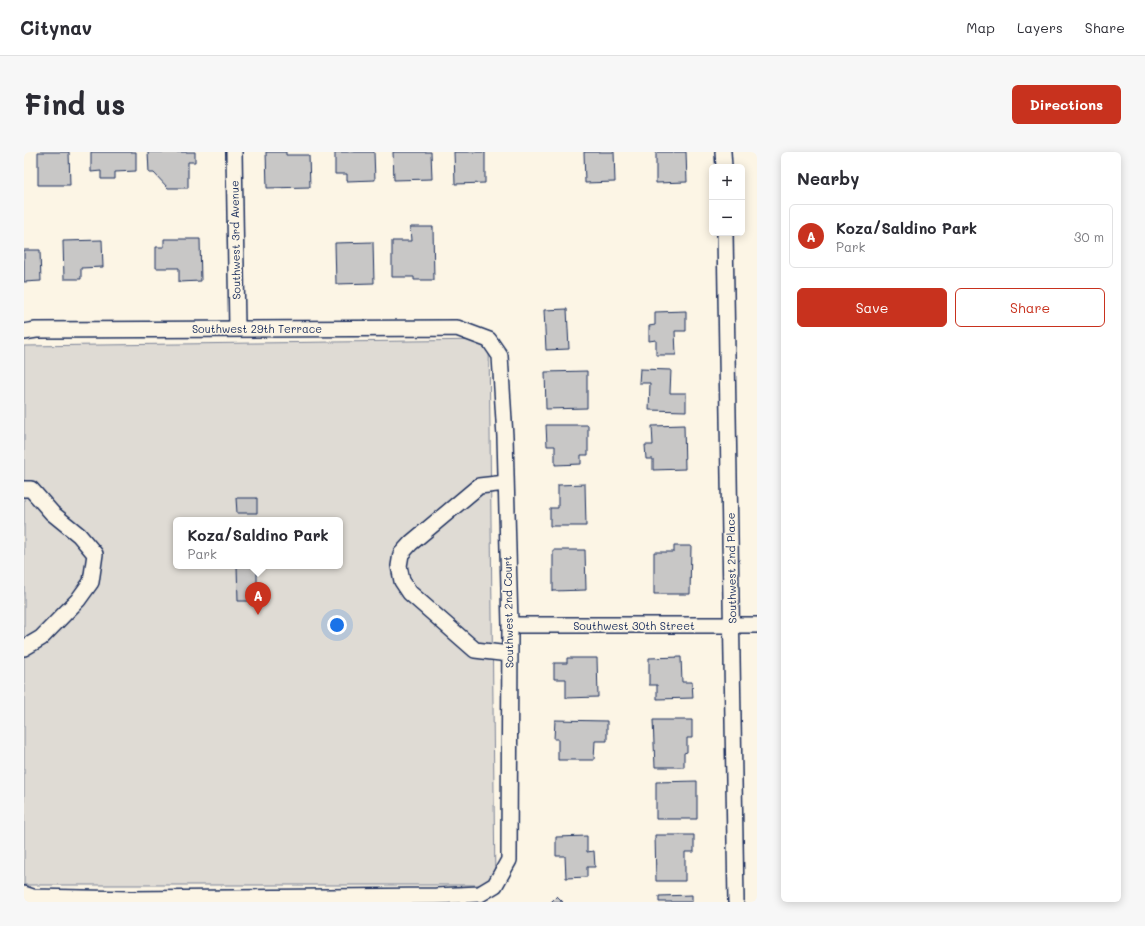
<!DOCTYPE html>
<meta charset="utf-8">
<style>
:root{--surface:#fff;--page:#f7f7f7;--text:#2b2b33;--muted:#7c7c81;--line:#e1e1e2;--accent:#c8321e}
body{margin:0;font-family:Mali,sans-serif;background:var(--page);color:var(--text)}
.controls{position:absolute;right:12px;top:12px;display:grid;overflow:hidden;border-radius:6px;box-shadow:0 2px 10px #0003}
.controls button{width:36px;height:36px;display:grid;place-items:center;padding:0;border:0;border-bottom:1px solid var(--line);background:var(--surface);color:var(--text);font:20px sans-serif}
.you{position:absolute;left:313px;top:473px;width:14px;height:14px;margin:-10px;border:3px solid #fff;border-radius:50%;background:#1a73e8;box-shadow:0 0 0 6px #1a73e833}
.badge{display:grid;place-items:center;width:26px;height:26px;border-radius:50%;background:var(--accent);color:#fff;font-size:13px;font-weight:700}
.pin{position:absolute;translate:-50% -33px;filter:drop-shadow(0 1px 2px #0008)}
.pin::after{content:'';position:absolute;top:21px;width:14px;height:12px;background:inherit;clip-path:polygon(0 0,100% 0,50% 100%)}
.popup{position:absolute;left:149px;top:365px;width:170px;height:52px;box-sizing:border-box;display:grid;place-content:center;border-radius:6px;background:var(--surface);filter:drop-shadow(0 1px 3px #0005);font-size:13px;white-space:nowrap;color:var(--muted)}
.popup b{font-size:15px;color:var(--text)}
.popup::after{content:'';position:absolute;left:50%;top:100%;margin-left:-8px;border:8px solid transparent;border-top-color:var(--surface)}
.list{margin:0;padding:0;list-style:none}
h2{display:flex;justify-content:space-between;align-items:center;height:52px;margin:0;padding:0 16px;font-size:17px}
h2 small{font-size:13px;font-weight:400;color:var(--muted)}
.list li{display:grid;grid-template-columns:26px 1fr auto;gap:12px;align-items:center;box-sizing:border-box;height:64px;margin:0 8px 8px;padding:0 8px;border:1px solid var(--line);border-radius:6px}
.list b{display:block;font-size:15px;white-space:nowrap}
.list p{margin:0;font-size:13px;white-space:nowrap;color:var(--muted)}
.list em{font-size:13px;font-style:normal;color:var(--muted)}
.actions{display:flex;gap:8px;padding:12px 16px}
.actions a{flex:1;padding:9px 0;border:1px solid var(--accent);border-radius:6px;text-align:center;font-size:14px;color:var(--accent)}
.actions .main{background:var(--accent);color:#fff}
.map{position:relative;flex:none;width:733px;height:750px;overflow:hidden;border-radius:6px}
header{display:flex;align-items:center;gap:24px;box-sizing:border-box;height:56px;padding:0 20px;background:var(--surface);border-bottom:1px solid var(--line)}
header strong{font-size:19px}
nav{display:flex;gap:22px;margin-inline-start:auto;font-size:14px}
.intro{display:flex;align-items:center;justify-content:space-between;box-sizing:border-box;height:96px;padding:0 24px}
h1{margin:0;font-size:28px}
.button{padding:10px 18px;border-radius:6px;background:var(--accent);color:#fff;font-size:14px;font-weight:700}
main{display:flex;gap:24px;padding:0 24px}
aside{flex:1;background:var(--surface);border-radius:6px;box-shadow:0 2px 10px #0003}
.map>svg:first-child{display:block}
</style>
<header>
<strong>Citynav</strong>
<nav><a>Map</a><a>Layers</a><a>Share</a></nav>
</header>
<div class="intro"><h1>Find us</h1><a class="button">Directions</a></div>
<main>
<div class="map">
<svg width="733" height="750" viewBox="0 0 733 750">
<rect width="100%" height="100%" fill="#fcf5e5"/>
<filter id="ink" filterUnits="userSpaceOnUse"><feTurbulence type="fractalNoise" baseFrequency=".025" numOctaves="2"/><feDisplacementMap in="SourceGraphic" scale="8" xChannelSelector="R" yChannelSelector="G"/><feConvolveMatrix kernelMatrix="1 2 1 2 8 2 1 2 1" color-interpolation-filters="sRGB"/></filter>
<g filter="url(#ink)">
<path fill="#dfdbd4" stroke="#7d8599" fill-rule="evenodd" d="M465,188L471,733H0V194ZM152,368H316V414H152Z"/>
<path fill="#c8c7c6" stroke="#1b2f5e" d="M14,0H45L46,33H14Z
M67,0H112V19L91,20V27H77V19L67,20Z
M124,0H171V10H164V36H144L130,21H125Z
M242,0H262V3H285L286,35L243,36Z
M311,0H350L351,28L323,29V22H311Z
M369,0H407L408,27L370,28Z
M430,0H461V31L431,32Z
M560,0H590L591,30L561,31Z
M632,0H662L663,30L632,31Z
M386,75H409L410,128H390V125H368V89H387Z
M140,87H176L177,129L155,130V116H132V95H140Z
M78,88L79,115L57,116V127H40L39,89Z
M349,90L350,131L312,132L311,91Z
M0,98H16L17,129L0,130Z
M543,157L545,197L522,198L520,158Z
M662,159V179H651L652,203H632V188L625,189V174L631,173V160Z
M616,217L647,218L646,241H662V259L625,258L626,231H615Z
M563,219V256L522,257L521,220Z
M522,273H564V303H557V312L531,313V294H523Z
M660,273L661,317L629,318V307H622L621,293H629L628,274Z
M561,332L562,374H526V356H534V333Z
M212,346H233V361H213Z
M650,394H667L666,442H630V400H650Z
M529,398H561L562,438L529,439Z
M213,414H233V449H214Z
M657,505L658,530H668L669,546L633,547V533H625V506Z
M543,506H573L574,545L542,546V527H530V511H543Z
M531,568L583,569V589H571L570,608H534V587H530Z
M629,568H668V586H663V600L660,601V615H631Z
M673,629V667H632V630Z
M631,683H670V700H661V729H632Z
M563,684V700L570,699L571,715H563V725L542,726L541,704H532V685Z
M668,743V750H635V744Z
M533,744L539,750H527Z"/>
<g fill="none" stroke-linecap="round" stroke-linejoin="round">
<defs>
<path id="minor" d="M210,0L213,176
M699,0L700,15
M701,81L712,750
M0,180L12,178L433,176L465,188L476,204L481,285L486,473L485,708L471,733L456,742L412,744L108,747L9,745L0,742
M482,331L455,334L387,391L377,402L375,414L378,429L386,441L451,498L485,502
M0,337H7L28,361L55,383L71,402L67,430L54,448L17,486L0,496
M486,473H733"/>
</defs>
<use href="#minor" stroke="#1b2f5e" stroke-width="18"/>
<use href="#minor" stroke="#fcf5e5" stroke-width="15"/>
</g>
</g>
<g text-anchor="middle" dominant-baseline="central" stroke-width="3" stroke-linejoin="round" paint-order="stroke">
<g font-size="11" fill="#1b2f5e" stroke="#fcf5e5">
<text transform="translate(211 88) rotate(-91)">Southwest 3rd Avenue</text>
<text x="233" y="176">Southwest 29th Terrace</text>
<text transform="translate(707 416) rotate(-91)">Southwest 2nd Place</text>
<text transform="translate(484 460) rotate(-91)">Southwest 2nd Court</text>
<text x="610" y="473">Southwest 30th Street</text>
</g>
</g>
</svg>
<div class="controls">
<button>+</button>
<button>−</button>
</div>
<div class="you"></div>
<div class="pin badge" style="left:234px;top:463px">A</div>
<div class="popup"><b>Koza/Saldino Park</b>Park</div>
</div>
<aside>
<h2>Nearby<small></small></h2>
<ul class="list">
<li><span class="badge">A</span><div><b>Koza/Saldino Park</b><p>Park</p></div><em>30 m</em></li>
</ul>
<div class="actions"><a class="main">Save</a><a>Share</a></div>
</aside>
</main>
